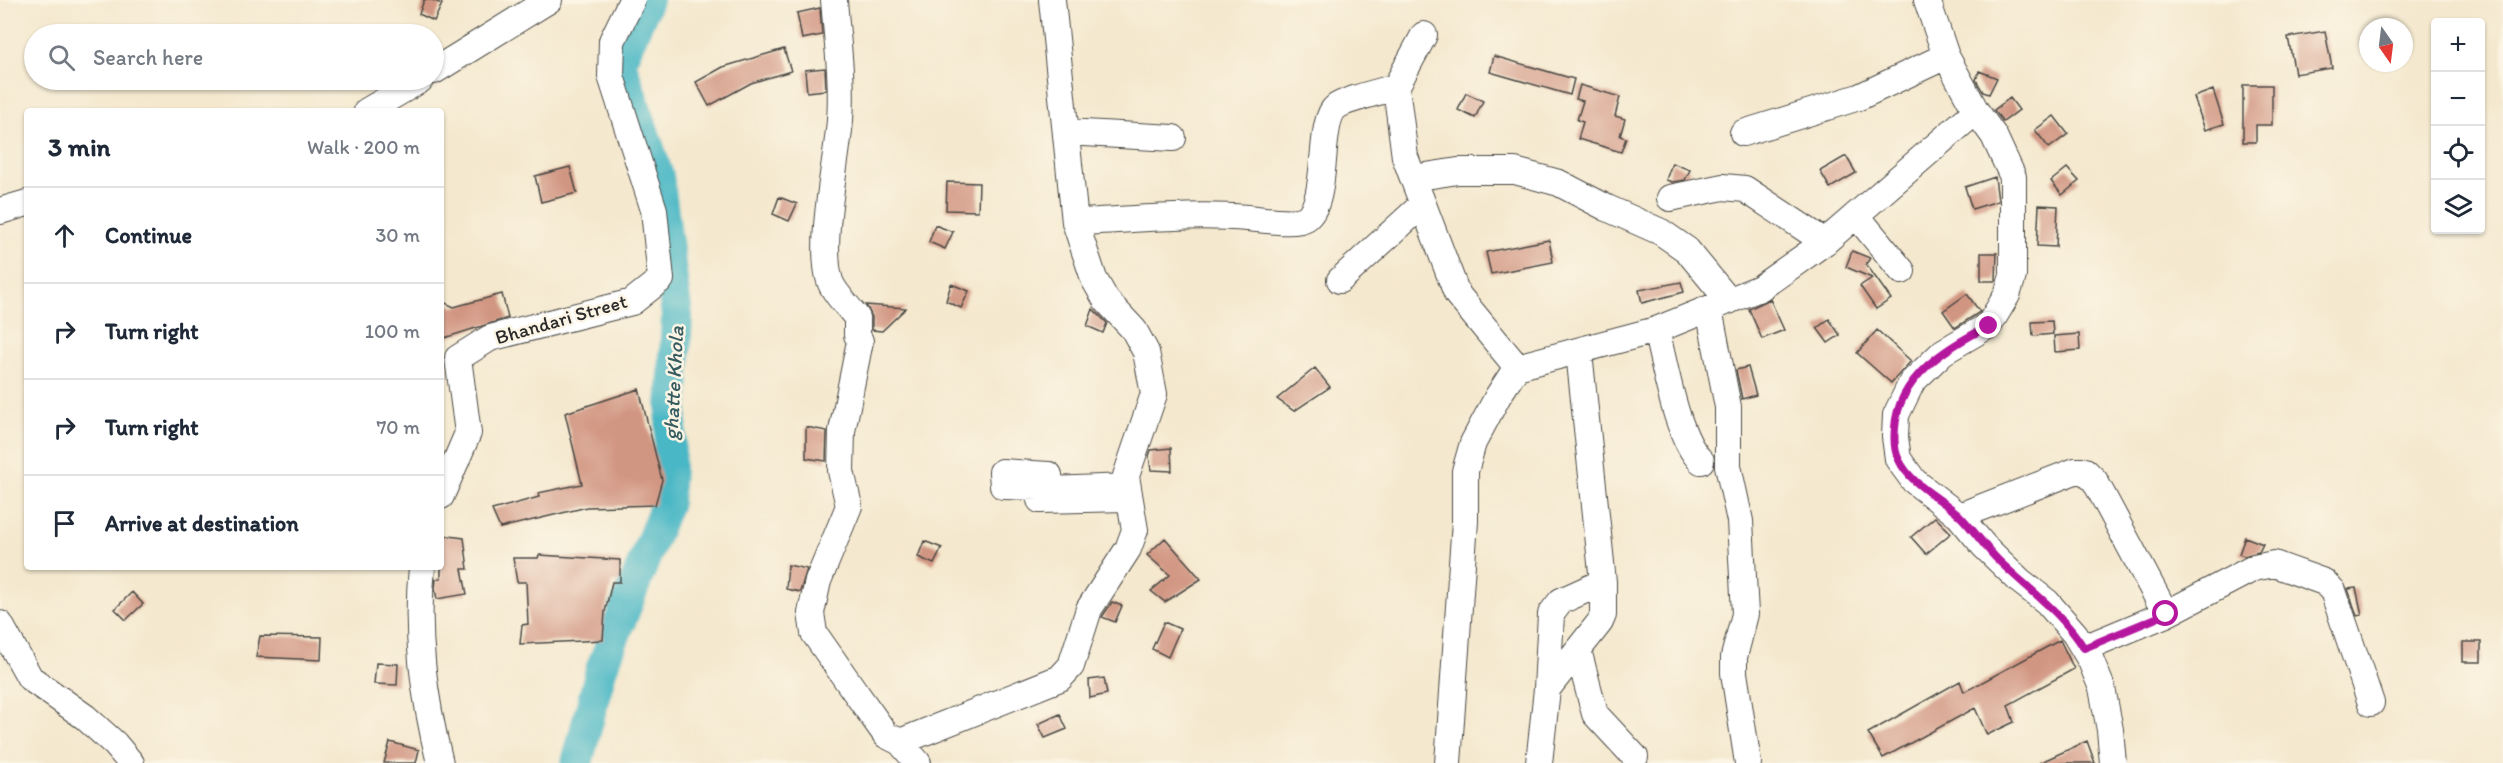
<!DOCTYPE html>
<meta charset="utf-8">
<style>
:root{--surface:#fff;--page:#f2f2f3;--text:#1f2937;--muted:#747a83;--line:#e0e1e3}
body{margin:0;font-family:Itim,sans-serif;background:var(--page);color:var(--text)}
.controls{position:absolute;right:18px;top:18px;display:grid;overflow:hidden;border-radius:6px;box-shadow:0 2px 4px #0004}
.controls button{width:54px;height:54px;display:grid;place-items:center;padding:0;border:0;border-bottom:2px solid var(--line);background:var(--surface);color:var(--text);font:30px sans-serif}
.compass{position:absolute;left:2359px;top:18px;width:54px;height:54px;border-radius:50%;background:var(--surface);box-shadow:0 2px 4px #0004;rotate:166deg}
.stop{position:absolute;width:18px;height:18px;margin:-14px;border:4px solid #b5179e;border-radius:50%;background:#fff}
.stop.end{background:#b5179e;border-color:#fff;box-shadow:0 2px 6px #0008}
.list{margin:0;padding:0;list-style:none}
h2{display:flex;justify-content:space-between;align-items:center;height:78px;margin:0;padding:0 24px;font-size:26px}
h2 small{font-size:20px;font-weight:400;color:var(--muted)}
.list li{display:grid;grid-template-columns:39px 1fr auto;gap:18px;align-items:center;box-sizing:border-box;height:96px;padding:0 24px;border-top:2px solid var(--line)}
.list b{display:block;font-size:22px;white-space:nowrap}
.list em{font-size:20px;font-style:normal;color:var(--muted)}
.icon{flex:none;width:33px;height:33px;fill:none;stroke:currentColor;stroke-width:2;stroke-linecap:round;stroke-linejoin:round}
.map{position:relative;flex:none;width:2503px;height:763px;overflow:hidden}
.search{position:absolute;background:var(--surface);box-shadow:0 2px 4px #0004;left:24px;top:24px;width:420px;height:66px;display:flex;align-items:center;gap:15px;box-sizing:border-box;padding:0 21px;border-radius:33px;color:var(--muted);font-size:22px}
.panel{position:absolute;background:var(--surface);box-shadow:0 2px 4px #0004;left:24px;top:108px;width:420px;height:462px;border-radius:6px}
.map>svg:first-child{display:block}
</style>
<div class="map">
<svg width="2503" height="763" viewBox="0 0 2503 763">
<rect width="100%" height="100%" fill="#fcf5e5"/>
<filter id="ink" filterUnits="userSpaceOnUse"><feTurbulence type="fractalNoise" baseFrequency=".0167" numOctaves="2"/><feDisplacementMap in="SourceGraphic" scale="12" xChannelSelector="R" yChannelSelector="G"/><feConvolveMatrix kernelMatrix="1 2 1 2 8 2 1 2 1" color-interpolation-filters="sRGB"/></filter>
<filter id="wash" filterUnits="userSpaceOnUse"><feTurbulence type="fractalNoise" baseFrequency=".008" numOctaves="4" result="noise"/><feDisplacementMap in="SourceGraphic" scale="24" xChannelSelector="R" yChannelSelector="G"/><feGaussianBlur stdDeviation="1.35" result="paint"/><feColorMatrix in="noise" values="0 0 0 0 0 0 0 0 0 0 0 0 0 0 0 0 0 1.4 0 .05"/><feComposite in="paint" operator="in"/></filter>
<g filter="url(#wash)">
<rect width="100%" height="100%" fill="#f4e8ce"/>
<g fill="none" stroke-linecap="round" stroke-linejoin="round">
<path stroke="#4ab7c5" stroke-width="32" d="M577,763L601,670L667,502L677,316L658,176L620,62L647,0"/>
</g>
<g id="blocks">
<path fill="#d19682" d="M424,0H432L442,4L434,21L419,14Z
M820,8L822,35L802,39L797,13Z
M2325,31L2332,68L2295,74L2288,37Z
M784,49L791,71L751,83L709,106L696,82L723,67Z
M1494,56L1574,79L1570,95L1490,72Z
M825,68L826,90L807,92L805,70Z
M1979,71L1997,78L1989,94L1983,92L1976,80Z
M1580,85L1620,97L1615,116L1625,119L1620,136L1626,138L1621,152L1578,139L1583,122L1577,120L1583,101L1576,99Z
M2243,85H2272V125H2256V142H2243Z
M2213,90L2224,124L2205,130L2194,97Z
M1466,93L1483,101L1475,118L1458,110Z
M2010,98L2019,110L2003,122L1994,110Z
M2054,116L2068,134L2049,148L2035,130Z
M1846,156L1856,173L1830,188L1820,171Z
M1672,163L1690,170L1685,180L1672,182L1666,180Z
M570,167L577,193L541,202L535,176Z
M2067,168L2079,181L2062,195L2051,181Z
M1995,177L1998,201L1972,209L1965,187Z
M947,182L979,183L978,211L946,210Z
M779,197L797,204L789,221L773,214Z
M2039,205L2058,206L2056,247L2037,246Z
M935,225L953,232L945,249L929,242Z
M1549,240L1553,262L1491,274L1486,252Z
M1852,251L1870,258L1866,264L1891,299L1876,309L1860,286L1872,278L1846,267Z
M1981,253H1997L1996,281H1981Z
M1681,282L1684,292L1642,303L1639,290Z
M951,284L969,291L961,308L946,301Z
M502,294L508,318L441,339V301L454,307Z
M1967,294L1980,312L1955,328L1943,311Z
M1770,299L1784,330L1762,339L1749,309Z
M866,305L906,308L882,331L872,330V317Z
M1093,309L1107,323L1103,333L1087,326Z
M1829,319L1840,335L1828,343L1817,328Z
M2052,321L2053,334L2033,336L2032,322Z
M1877,330L1911,361L1891,383L1857,353Z
M2079,334L2080,350L2055,352L2054,336Z
M1748,367L1756,395L1742,399L1736,370Z
M1315,368L1330,387L1294,411L1277,399Z
M639,389L662,480L655,505L587,507L500,528L492,510L539,497L538,493L582,484L565,413Z
M806,427L827,431L826,461L806,458Z
M1171,448L1172,471L1151,470L1149,456L1151,450Z
M1935,517L1951,533L1926,554L1911,537Z
M441,535L464,538L468,569H462L467,594L437,599L435,589L436,579L441,578Z
M2245,537L2263,544L2259,552L2244,556L2239,554Z
M1165,538L1201,579L1165,602L1151,591L1170,575L1147,555Z
M924,541L942,548L934,564L918,557Z
M539,555L620,560V582H612L605,612L603,640L520,644L522,625L528,624L526,582H517L513,558H538Z
M788,565L807,569L800,592L786,589Z
M2356,588L2362,615L2357,616L2348,589Z
M132,592L143,604L126,620L115,609Z
M1112,602L1122,606L1115,622L1102,617Z
M1164,622L1180,629L1168,657L1152,649Z
M260,636L322,637L321,660L256,657Z
M2060,640L2074,669L2008,705L2014,722L1987,735L1975,708L1883,758L1868,733L1960,681L1964,692Z
M2463,642H2481V662H2463Z
M376,663L398,664L397,685L374,684Z
M1104,678L1107,694L1090,698L1089,680Z
M1060,714L1067,729L1045,738L1038,724Z
M2087,741L2095,763H2039Z
M390,742L419,750L416,763H384Z"/>
</g>
</g>
<g filter="url(#ink)">
<use href="#blocks" fill-opacity="0" stroke="#494743" stroke-width="1.5"/>
<g fill="none" stroke-linecap="round" stroke-linejoin="round">
<defs>
<path id="minor" d="M834,0C837,40 843,80 840,120C837,161 818,244 830,281C834,293 849,307 857,318V335L860,341L842,431L841,471L849,506L818,581L811,613L814,633L851,686L886,735L900,742L918,763
M1927,0L1946,56L1976,111L1994,136L2013,177V276L2007,295L1989,325L1943,352L1912,382L1896,415L1895,437L1898,459L1914,481L1959,516L1984,546L2020,581L2047,602L2075,634L2091,661L2102,688L2110,730L2113,763
M1424,35L1396,87L1405,157L1457,294L1517,367
M434,71L549,0
M367,111L420,80
M1066,132L1173,138
M1743,133L1859,97L1946,56
M1413,178L1458,171H1515L1559,183L1607,208L1661,232L1687,250L1729,301
M1670,198L1723,187L1745,189L1825,242
M0,211L27,203
M1856,215L1902,271
M1075,222C1132,220 1191,213 1248,218C1261,219 1295,225 1306,218C1330,202 1317,122 1336,107C1344,100 1383,91 1396,87
M1340,280L1423,204
M1709,309L1728,407V466L1740,521L1745,614L1734,657V673L1748,763
M1656,330C1665,364 1676,437 1701,461
M1126,487L1051,490L1049,475L1002,472L1003,486L1039,487L1040,500L1128,498
M441,496L468,433L458,358L490,338L632,302L661,279L654,210L611,76L612,41L632,0
M1959,516L2075,471H2085L2095,481L2166,614
M422,567C415,634 424,698 440,763
M0,624L30,678L85,717L115,744L131,763
M2084,648L2166,614L2254,568L2274,564L2324,582L2333,591L2371,703
M1578,650L1595,714L1635,757
M1547,689L1600,622L1603,615V582L1579,352
M900,742L1060,678L1071,666L1089,609L1128,549L1135,530L1126,476L1154,394L1146,352L1134,330L1106,300L1094,279L1075,222L1052,0
M1448,763L1465,521V471L1473,443L1498,396L1517,367L1656,330L1760,288L1825,242L1976,111
M1539,763L1547,689L1551,614L1561,601L1603,582"/>
</defs>
<use href="#minor" stroke="#494743" stroke-width="28"/>
<use href="#minor" stroke="#fff" stroke-width="26"/>
</g>
</g>
<g fill="none" stroke-linecap="round" stroke-linejoin="round" filter="url(#ink)">
<path stroke="#b5179e" stroke-width="8" d="M1989,326C1947,347 1898,377 1895,428C1894,438 1894,451 1899,460C1911,485 1939,497 1959,515C1973,529 1984,546 1998,560C2028,589 2061,611 2084,648L2166,614"/>
</g>
<g text-anchor="middle" dominant-baseline="central" stroke-width="5" stroke-linejoin="round" paint-order="stroke">
<g font-size="20" fill="#2b2b2b" stroke="#fcf5e5">
<text transform="translate(561 319) rotate(-16)">Bhandari Street</text>
</g>
<g font-size="21" font-style="italic" fill="#365c61" stroke="#fcf5e5">
<text transform="translate(673 383) rotate(-87)">ghatte Khola</text>
</g>
</g>
</svg>
<div class="controls">
<button>+</button>
<button>−</button>
<button><svg class="icon" aria-label="locate" viewBox="0 0 24 24"><circle cx="12" cy="12" r="6"/><path d="M12 2v4M12 18v4M2 12h4M18 12h4"/></svg></button>
<button><svg class="icon" aria-label="layers" viewBox="0 0 24 24"><path d="M12 4l9 5-9 5-9-5zM3 14l9 5 9-5"/></svg></button>
</div>
<svg class="compass" viewBox="-18 -18 36 36"><path d="M0-13l5 13h-10z" fill="#e53935"/><path d="M0 13l5-13h-10z" fill="#747a83"/></svg>
<div class="stop" style="left:2166px;top:614px"></div>
<div class="stop end" style="left:1989px;top:326px"></div>
<div class="search"><svg class="icon" aria-label="search" viewBox="0 0 24 24"><circle cx="10" cy="10" r="6"/><path d="M15 15l6 6"/></svg>Search here</div>
<section class="panel">
<h2>3 min<small>Walk · 200 m</small></h2>
<ul class="list">
<li><svg class="icon" aria-label="ahead" viewBox="0 0 24 24"><path d="M12 20V5M6 11l6-6 6 6"/></svg><div><b>Continue</b></div><em>30 m</em></li>
<li><svg class="icon" aria-label="right" viewBox="0 0 24 24"><path d="M7 20v-9h11M14 6l5 5-5 5"/></svg><div><b>Turn right</b></div><em>100 m</em></li>
<li><svg class="icon" aria-label="right" viewBox="0 0 24 24"><path d="M7 20v-9h11M14 6l5 5-5 5"/></svg><div><b>Turn right</b></div><em>70 m</em></li>
<li><svg class="icon" aria-label="arrive" viewBox="0 0 24 24"><path d="M6 21V4h12l-3 4 3 4H6"/></svg><div><b>Arrive at destination</b></div></li>
</ul>
</section>
</div>
